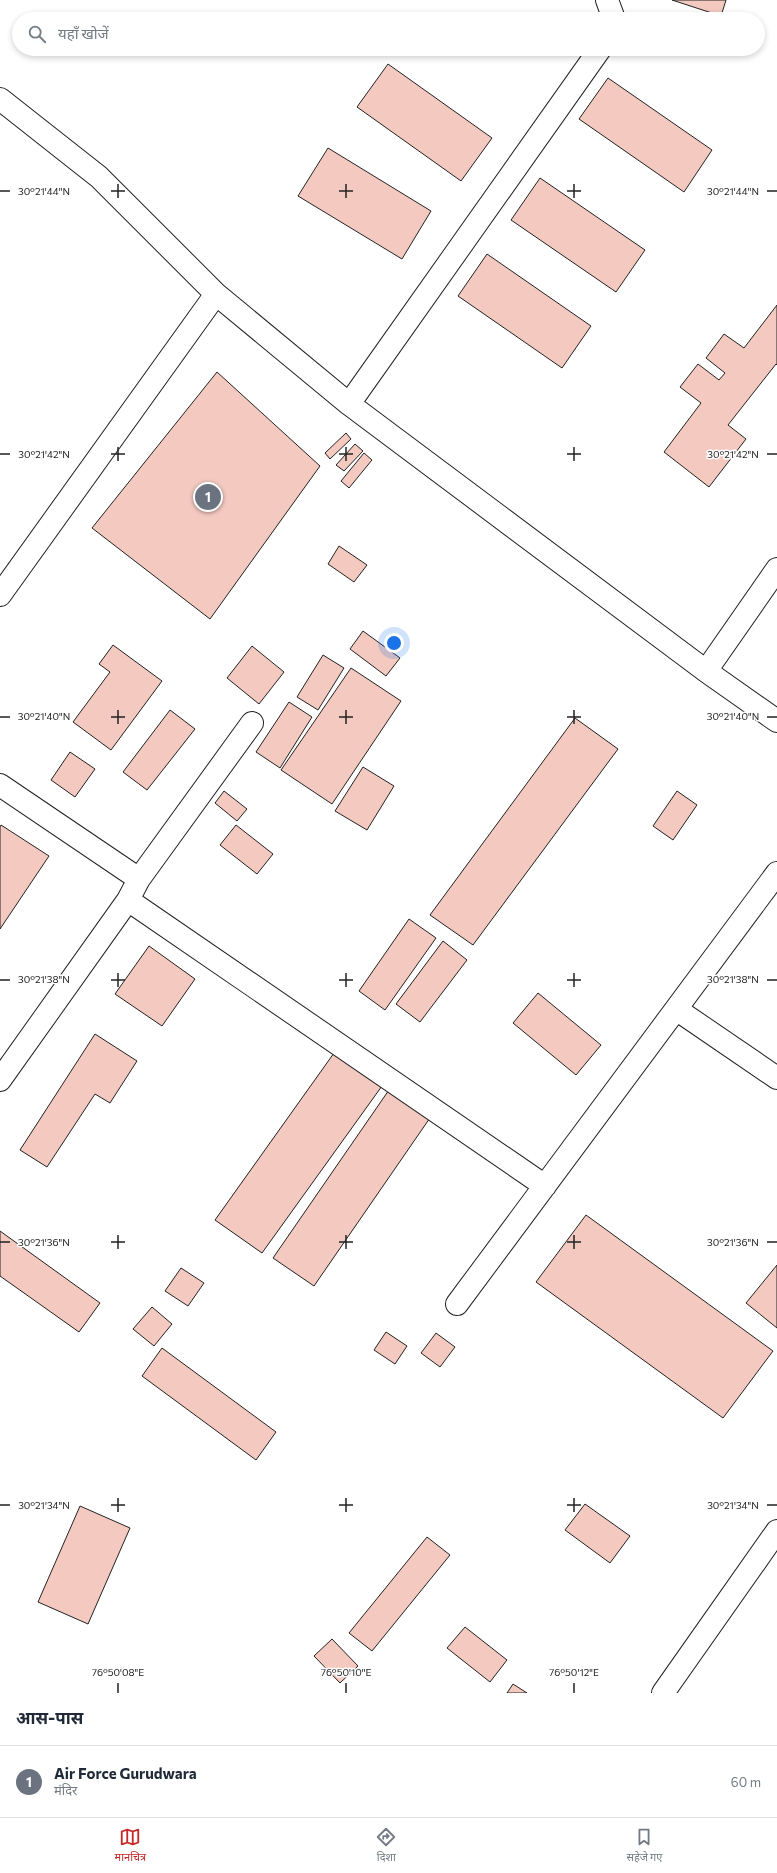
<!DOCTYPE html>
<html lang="hi">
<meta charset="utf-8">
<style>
:root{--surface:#fff;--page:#f2f2f3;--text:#1f2937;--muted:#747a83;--line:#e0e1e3;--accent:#c62828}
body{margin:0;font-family:Commissioner,"Noto Sans Devanagari",sans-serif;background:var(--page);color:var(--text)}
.you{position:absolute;left:394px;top:643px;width:14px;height:14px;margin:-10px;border:3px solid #fff;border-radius:50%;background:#1a73e8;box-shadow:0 0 0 6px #1a73e833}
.badge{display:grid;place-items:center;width:26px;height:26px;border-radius:50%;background:var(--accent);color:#fff;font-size:13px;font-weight:700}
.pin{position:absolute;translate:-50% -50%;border:2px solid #fff;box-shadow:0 1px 4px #0006}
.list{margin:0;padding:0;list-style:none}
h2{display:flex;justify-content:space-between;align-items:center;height:52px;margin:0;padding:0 16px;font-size:17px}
h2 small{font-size:13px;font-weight:400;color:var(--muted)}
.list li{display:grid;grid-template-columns:26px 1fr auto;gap:12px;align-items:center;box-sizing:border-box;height:72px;padding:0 16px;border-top:1px solid var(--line)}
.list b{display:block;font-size:15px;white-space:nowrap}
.list p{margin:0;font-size:13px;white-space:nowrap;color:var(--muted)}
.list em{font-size:13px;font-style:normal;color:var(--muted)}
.icon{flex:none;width:22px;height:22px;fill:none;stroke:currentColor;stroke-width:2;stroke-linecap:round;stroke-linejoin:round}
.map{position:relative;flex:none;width:777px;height:1693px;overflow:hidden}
.search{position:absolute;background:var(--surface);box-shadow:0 2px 6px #0003;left:12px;right:12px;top:12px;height:44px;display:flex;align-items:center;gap:10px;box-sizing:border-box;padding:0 14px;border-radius:22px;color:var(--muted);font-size:15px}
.sheet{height:124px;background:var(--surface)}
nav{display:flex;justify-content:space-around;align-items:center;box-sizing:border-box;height:56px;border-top:1px solid var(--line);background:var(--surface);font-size:11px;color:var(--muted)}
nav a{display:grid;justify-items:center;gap:2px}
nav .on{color:var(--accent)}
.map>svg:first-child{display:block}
</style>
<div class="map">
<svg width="777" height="1693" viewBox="0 0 777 1693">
<rect width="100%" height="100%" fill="#fff"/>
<path fill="#f3c9c0" stroke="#222" d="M672,0H726L721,16Z
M388,64L492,138L461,181L357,107Z
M608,78L712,150L684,192L579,119Z
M328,148L431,211L402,259L298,196Z
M540,178L645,250L616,292L511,220Z
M487,254L591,326L562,368L458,296Z
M777,305V365L776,364L728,425L746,439L709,487L664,452L701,403L680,387L698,364L719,380L725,373L706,358L724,334L744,348Z
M217,372L320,466L210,619L92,528Z
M346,433L351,439L330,459L325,453Z
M355,444L363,451L344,471L336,465Z
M364,453L372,460L349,488L341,481Z
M339,546L367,565L354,582L328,564Z
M363,631L400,658L386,676L350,649Z
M113,645L162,681L111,750L73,722L110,672L99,664Z
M252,646L284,672L259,704L227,678Z
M323,655L344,668L318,710L297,697Z
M351,668L401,701L332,804L281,770Z
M289,702L312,717L280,768L256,752Z
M170,710L195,729L147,790L123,772Z
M575,718L618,749L473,945L430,915Z
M70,752L95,769L75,797L51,780Z
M363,767L394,786L367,830L335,811Z
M224,791L247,809L237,821L215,803Z
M677,791L697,805L673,840L653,826Z
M1,825L49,856L0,929V827Z
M236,825L273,854L257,874L220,845Z
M409,919L436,938L385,1010L359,991Z
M443,941L467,960L420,1022L396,1004Z
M149,946L195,979L162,1026L115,994Z
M538,993L601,1045L576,1075L513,1023Z
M95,1034L137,1061L110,1103L95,1094L47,1167L20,1150Z
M339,1046L387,1079L262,1253L215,1220Z
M391,1087L432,1115L314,1286L273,1258Z
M586,1215L773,1351L723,1418L536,1282Z
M0,1231L100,1303L79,1332L0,1276Z
M777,1265V1328L746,1303Z
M181,1268L204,1283L188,1306L165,1291Z
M152,1307L172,1324L154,1346L133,1329Z
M386,1332L407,1346L395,1364L374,1350Z
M436,1333L455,1347L440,1367L421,1353Z
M162,1348L276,1432L256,1460L142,1376Z
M585,1504L630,1536L610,1563L565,1530Z
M80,1506L130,1528L88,1624L38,1602Z
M427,1537L450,1555L372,1651L349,1633Z
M465,1627L507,1660L490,1682L447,1648Z
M332,1639L358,1666L340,1683L314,1656Z
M513,1684L527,1693H507Z"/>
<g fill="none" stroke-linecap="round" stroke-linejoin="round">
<defs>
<path id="minor" d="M607,0L614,19
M0,99L99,177L216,294L349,404L706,671L777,721
M349,404L600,49
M0,595L216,294
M706,671L777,569
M0,785L139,879
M128,900L545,1186
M676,1009L777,1078
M0,1080L128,900L139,879L252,723
M457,1304L777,873
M663,1693L777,1531"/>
</defs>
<use href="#minor" stroke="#222" stroke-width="24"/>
<use href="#minor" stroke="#fff" stroke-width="22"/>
</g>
<path fill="none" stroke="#222" stroke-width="1.5" d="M118,184V198M346,184V198M574,184V198M0,191H10M111,191H125M339,191H353M567,191H581M767,191H777M118,447V461M346,447V461M574,447V461M0,454H10M111,454H125M339,454H353M567,454H581M767,454H777M118,710V724M346,710V724M574,710V724M0,717H10M111,717H125M339,717H353M567,717H581M767,717H777M118,973V987M346,973V987M574,973V987M0,980H10M111,980H125M339,980H353M567,980H581M767,980H777M118,1235V1249M346,1235V1249M574,1235V1249M0,1242H10M111,1242H125M339,1242H353M567,1242H581M767,1242H777M118,1498V1512M346,1498V1512M574,1498V1512M0,1505H10M111,1505H125M339,1505H353M567,1505H581M767,1505H777M118,1683V1693M346,1683V1693M574,1683V1693"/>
<g font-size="10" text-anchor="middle" fill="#222" stroke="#fff" stroke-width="3" stroke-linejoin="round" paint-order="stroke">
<text x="44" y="195">30°21'44"N</text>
<text x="733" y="195">30°21'44"N</text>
<text x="44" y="458">30°21'42"N</text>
<text x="733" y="458">30°21'42"N</text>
<text x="44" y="720">30°21'40"N</text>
<text x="733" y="720">30°21'40"N</text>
<text x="44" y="983">30°21'38"N</text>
<text x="733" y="983">30°21'38"N</text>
<text x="44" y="1246">30°21'36"N</text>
<text x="733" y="1246">30°21'36"N</text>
<text x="44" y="1509">30°21'34"N</text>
<text x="733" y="1509">30°21'34"N</text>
<text x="118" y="1676">76°50'08"E</text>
<text x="346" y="1676">76°50'10"E</text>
<text x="574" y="1676">76°50'12"E</text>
</g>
</svg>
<div class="you"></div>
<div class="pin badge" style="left:208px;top:497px;background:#6b7280">1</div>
<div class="search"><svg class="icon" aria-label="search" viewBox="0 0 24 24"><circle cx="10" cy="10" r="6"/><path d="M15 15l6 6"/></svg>यहाँ खोजें</div>
</div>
<section class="sheet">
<h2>आस-पास<small></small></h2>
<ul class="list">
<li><span class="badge" style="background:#6b7280">1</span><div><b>Air Force Gurudwara</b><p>मंदिर</p></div><em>60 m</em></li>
</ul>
</section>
<nav>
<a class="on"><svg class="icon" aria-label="map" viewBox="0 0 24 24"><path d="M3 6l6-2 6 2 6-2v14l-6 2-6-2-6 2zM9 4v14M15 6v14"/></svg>मानचित्र</a>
<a><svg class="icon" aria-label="directions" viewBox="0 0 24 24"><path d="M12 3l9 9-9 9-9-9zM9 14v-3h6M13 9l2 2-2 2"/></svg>दिशा</a>
<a><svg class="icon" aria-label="saved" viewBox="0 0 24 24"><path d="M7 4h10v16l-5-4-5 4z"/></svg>सहेजे गए</a>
</nav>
